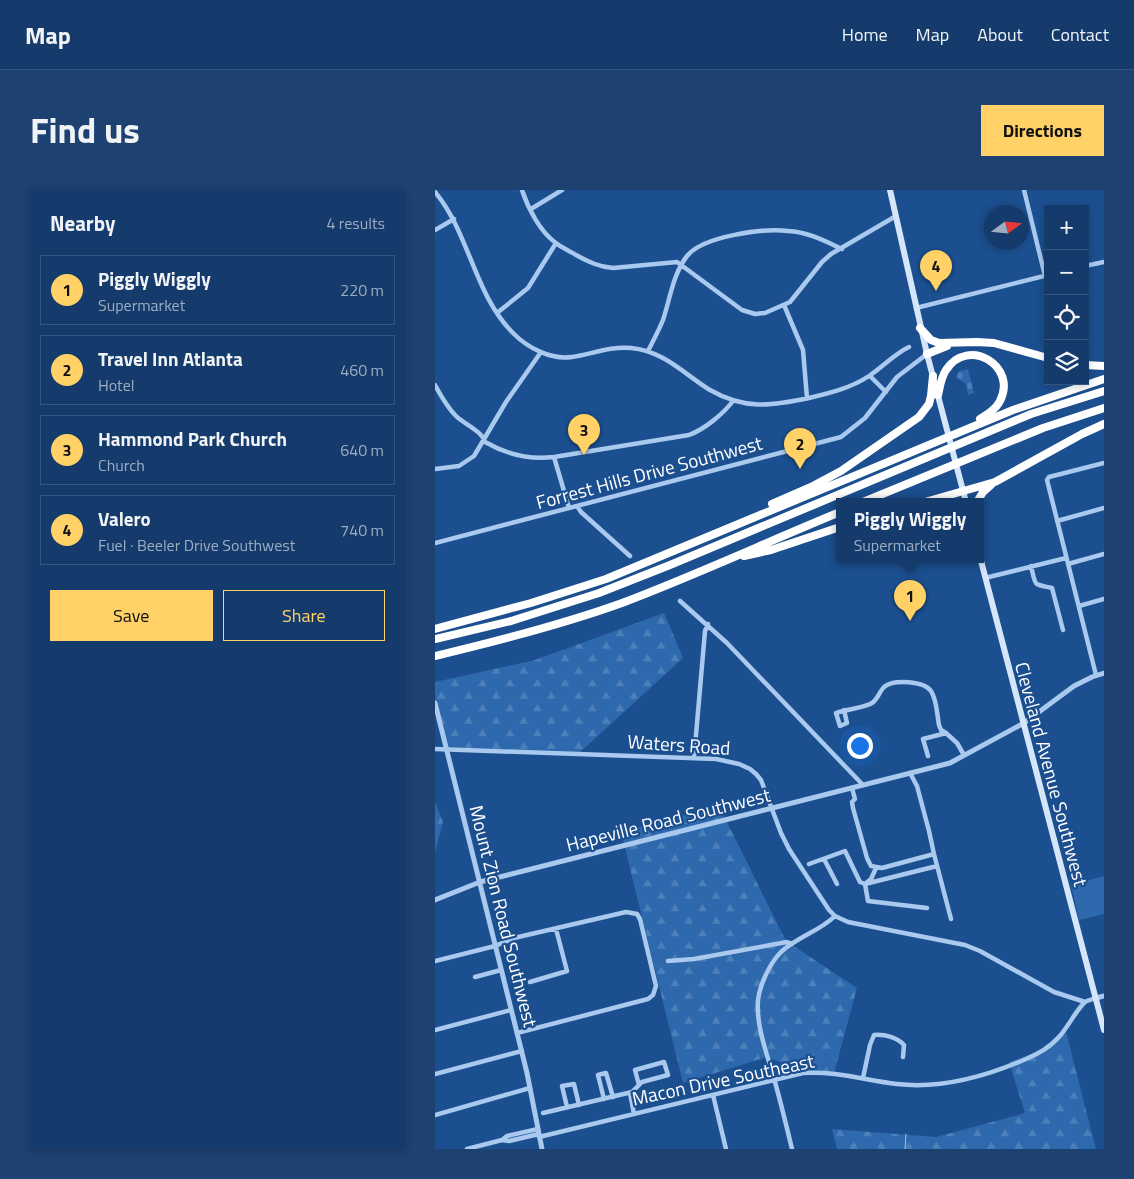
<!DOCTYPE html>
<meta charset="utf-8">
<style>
:root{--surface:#143b6b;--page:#1d4271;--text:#f1f3f6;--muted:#9dadc1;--line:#33557e;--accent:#ffd166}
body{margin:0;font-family:"Titillium Web",sans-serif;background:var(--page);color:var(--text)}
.controls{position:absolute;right:15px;top:15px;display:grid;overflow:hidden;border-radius:0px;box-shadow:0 2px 8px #0003}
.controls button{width:45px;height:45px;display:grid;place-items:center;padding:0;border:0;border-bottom:1px solid var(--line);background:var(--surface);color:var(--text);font:25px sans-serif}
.compass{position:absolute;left:549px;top:15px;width:45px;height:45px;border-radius:50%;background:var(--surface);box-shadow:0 2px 8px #0003;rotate:75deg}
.you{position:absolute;left:424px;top:555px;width:18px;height:18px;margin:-12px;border:4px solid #fff;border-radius:50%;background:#1a73e8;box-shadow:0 0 0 8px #1a73e833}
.badge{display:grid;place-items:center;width:32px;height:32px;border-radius:50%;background:var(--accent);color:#111;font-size:16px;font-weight:700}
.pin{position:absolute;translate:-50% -41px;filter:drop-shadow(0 1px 2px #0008)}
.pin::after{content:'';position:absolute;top:26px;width:18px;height:15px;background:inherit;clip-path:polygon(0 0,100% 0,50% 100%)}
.popup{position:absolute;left:401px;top:308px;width:148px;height:65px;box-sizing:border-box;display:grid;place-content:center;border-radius:0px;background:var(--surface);filter:drop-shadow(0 1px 4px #0005);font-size:16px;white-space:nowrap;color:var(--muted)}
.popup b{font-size:19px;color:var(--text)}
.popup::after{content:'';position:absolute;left:50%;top:100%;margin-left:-10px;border:10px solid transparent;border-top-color:var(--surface)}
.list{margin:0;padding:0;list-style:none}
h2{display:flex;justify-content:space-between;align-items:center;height:65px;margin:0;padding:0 20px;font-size:21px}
h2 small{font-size:16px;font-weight:400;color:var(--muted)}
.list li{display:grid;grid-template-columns:32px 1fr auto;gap:15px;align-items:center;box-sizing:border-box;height:70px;margin:0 10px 10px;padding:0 10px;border:1px solid var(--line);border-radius:0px}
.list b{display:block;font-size:19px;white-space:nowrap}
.list p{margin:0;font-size:16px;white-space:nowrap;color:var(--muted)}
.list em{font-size:16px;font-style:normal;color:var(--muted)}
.actions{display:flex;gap:10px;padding:15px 20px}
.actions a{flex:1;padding:11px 0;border:1px solid var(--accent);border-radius:0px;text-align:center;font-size:18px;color:var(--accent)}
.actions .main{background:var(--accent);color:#111}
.icon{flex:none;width:28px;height:28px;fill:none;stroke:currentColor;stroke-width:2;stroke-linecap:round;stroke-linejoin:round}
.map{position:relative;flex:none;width:669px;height:959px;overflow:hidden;border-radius:0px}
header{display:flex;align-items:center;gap:30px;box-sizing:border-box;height:70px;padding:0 25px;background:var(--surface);border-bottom:1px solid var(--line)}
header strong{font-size:24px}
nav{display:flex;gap:28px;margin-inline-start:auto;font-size:18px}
.intro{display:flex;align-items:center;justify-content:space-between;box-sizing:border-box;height:120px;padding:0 30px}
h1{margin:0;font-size:35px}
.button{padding:12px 22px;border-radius:0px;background:var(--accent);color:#111;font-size:18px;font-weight:700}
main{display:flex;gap:30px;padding:0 30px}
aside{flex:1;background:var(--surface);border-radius:0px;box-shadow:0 2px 8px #0003}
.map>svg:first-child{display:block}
</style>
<header>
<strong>Map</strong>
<nav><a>Home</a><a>Map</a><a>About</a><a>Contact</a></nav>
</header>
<div class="intro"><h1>Find us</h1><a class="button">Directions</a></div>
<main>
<aside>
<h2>Nearby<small>4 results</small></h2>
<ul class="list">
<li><span class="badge">1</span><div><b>Piggly Wiggly</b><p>Supermarket</p></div><em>220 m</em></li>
<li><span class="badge">2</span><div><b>Travel Inn Atlanta</b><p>Hotel</p></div><em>460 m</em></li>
<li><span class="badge">3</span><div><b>Hammond Park Church</b><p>Church</p></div><em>640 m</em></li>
<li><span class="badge">4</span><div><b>Valero</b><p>Fuel · Beeler Drive Southwest</p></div><em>740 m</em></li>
</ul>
<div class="actions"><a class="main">Save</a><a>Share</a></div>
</aside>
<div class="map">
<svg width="669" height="959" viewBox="0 0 669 959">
<defs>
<pattern id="forest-firs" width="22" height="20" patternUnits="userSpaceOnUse" patternTransform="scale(1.25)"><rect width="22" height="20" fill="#2e69ad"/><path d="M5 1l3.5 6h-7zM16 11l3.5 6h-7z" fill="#4d80b9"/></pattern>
<pattern id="cemetery-stones" width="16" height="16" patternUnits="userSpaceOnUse" patternTransform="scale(1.25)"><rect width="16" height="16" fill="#2e69ad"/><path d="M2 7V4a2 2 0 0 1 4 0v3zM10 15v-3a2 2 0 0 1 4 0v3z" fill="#4d80b9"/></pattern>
</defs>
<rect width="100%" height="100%" fill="#1b4f8f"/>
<path fill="url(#forest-firs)" d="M229,423L248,468L142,565L98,560L49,561L10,557L0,514V492L100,470Z
M0,612L8,632L0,662Z
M284,616L351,751L422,798L399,883H373L332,867L248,893L186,642Z
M630,838L661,959H402L397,939L501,947L590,923L574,872L605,861Z"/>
<path fill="url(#cemetery-stones)" d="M533,179L539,203L533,205L531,194L521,187L524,181Z"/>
<path fill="#2e69ad" d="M669,686V724L644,730L636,695Z"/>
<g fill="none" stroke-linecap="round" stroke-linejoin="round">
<path stroke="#9cc4f0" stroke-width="1" d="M470,959L471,944"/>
<path stroke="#a9c9ee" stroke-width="4.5" d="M87,0C93,18 105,42 121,53C127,58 135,61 141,65C154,72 164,77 178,78L242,72L307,120L320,124L330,123L355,112L387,72L396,64L461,26
M589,0L610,86
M0,2C35,44 39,105 79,144C93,158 116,170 137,167C157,164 175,156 196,158C229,161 249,184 275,200C310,220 336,216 374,208C395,203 416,198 434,186C448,177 459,164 474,157
M96,19L127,0
M0,40L19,29
M650,76L669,72
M349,115L368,160L372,208
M481,118L613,85
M62,123L93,98L121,53
M213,161C218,151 224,140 228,130C235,109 238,84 252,66C268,46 329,38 353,41C373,42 390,51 407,59
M435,186L451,202
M0,195C6,206 12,217 21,226C29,234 47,241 50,252C71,264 95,270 119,267L254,245C270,239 288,224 298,211
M119,267L134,318
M0,279L24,276L39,266L71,212L106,162
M142,316L146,322L195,366
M622,331L669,318
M0,353L406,247L430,228L462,187L492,164
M633,374L669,364
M596,376C601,397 598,394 617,398L628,440
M550,388L631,368
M245,411L292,453L428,595
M644,416L669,409
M661,485L612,290L614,287L669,273
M409,520L412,533L405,536L401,523C412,519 424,519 435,514C442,512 444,502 449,497C459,489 489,491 496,501C502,510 502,525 504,535L506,540L511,543
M0,559L281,569L304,574L315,579L321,584L326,590L346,643L354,659L394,720L400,726L413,732L530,755L545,761L619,802L650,812
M493,566L488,549L511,543L522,553L529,565
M259,568L270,441L273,434
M475,583L482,596L494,641L499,664L516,729
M417,598L420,609L417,612L418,618L432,668L436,676L447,678L499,664
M389,669L402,694
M374,674L410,661L425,692L430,694L502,676
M441,678L436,689L430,694L433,711L492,718
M0,771L60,756L79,748L191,722L202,724L205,729L221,796L218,805L213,809L82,843
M233,771L259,769L352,752L357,754
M40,787L66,780
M95,792L132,781L121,739
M0,840L76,820
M0,884L87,861
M428,888L435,855L439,845C449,844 462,847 469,855L468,867
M195,903L199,924
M278,905L291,959
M169,909L163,885L171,883L178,907
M132,917L127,896L139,894L144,915
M108,923L197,902L207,892L233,885L229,872L200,880L204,895
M0,925L95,898
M104,947L368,883C401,881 429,890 462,894C505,899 552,886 591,869C603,864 614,858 623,848C632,839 641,820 650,812C653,810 658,809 661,808
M67,950L72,946L103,939
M32,959L67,950L74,951L104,944
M357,959C351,934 345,909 338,885C331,861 321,835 323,810C325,794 335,773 346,762C362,747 385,741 400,726"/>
<path stroke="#a9c9ee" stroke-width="5" d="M0,513L92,883L107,959
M0,710L45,692L515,573L589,533L639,496L657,487L669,483
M661,808L669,806"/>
<path stroke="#d6e6fa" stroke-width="6" d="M455,0L492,164L531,312
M545,367L669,840"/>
<path stroke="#fff" stroke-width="8" d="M485,138L496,150L504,153L542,152L559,153L613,168
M492,164L512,156
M650,175L669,176
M503,205C505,197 506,187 511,180C533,146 583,176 565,211C561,219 553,224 545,229
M428,312L608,238L669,218
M490,312L560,292L647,244L669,234
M542,312L548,302L556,295
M337,314L376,297L406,281L484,227L494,214L496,206L498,186
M309,366L336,360L405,337
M0,439L96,413L171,389L578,220L669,189
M0,449L76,431L164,403L235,375L596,224L669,201
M0,466C63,451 126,435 187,413C261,385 332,352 405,322"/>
</g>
<g text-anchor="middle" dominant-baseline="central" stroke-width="4.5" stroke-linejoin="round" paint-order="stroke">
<g font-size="19" fill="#fff" stroke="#1b4f8f">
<text transform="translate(214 282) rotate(-15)">Forrest Hills Drive Southwest</text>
<text transform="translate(244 554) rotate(4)">Waters Road</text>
<text transform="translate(617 584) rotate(75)">Cleveland Avenue Southwest</text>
<text transform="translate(233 629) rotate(-14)">Hapeville Road Southwest</text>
<text transform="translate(69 726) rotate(76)">Mount Zion Road Southwest</text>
<text transform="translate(288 889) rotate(-12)">Macon Drive Southeast</text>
</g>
</g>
</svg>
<div class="controls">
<button>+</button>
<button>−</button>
<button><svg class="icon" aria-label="locate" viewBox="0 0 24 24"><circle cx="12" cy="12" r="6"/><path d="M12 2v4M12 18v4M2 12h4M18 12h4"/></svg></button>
<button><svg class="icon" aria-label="layers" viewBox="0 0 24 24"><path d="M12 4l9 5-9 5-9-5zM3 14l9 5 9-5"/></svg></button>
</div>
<svg class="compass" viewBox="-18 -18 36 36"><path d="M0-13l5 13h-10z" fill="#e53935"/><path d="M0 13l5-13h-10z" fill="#9dadc1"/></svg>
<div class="you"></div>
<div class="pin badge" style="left:475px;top:431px">1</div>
<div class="popup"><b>Piggly Wiggly</b>Supermarket</div>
<div class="pin badge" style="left:365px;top:279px">2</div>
<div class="pin badge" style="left:149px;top:265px">3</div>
<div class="pin badge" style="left:501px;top:101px">4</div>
</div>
</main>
